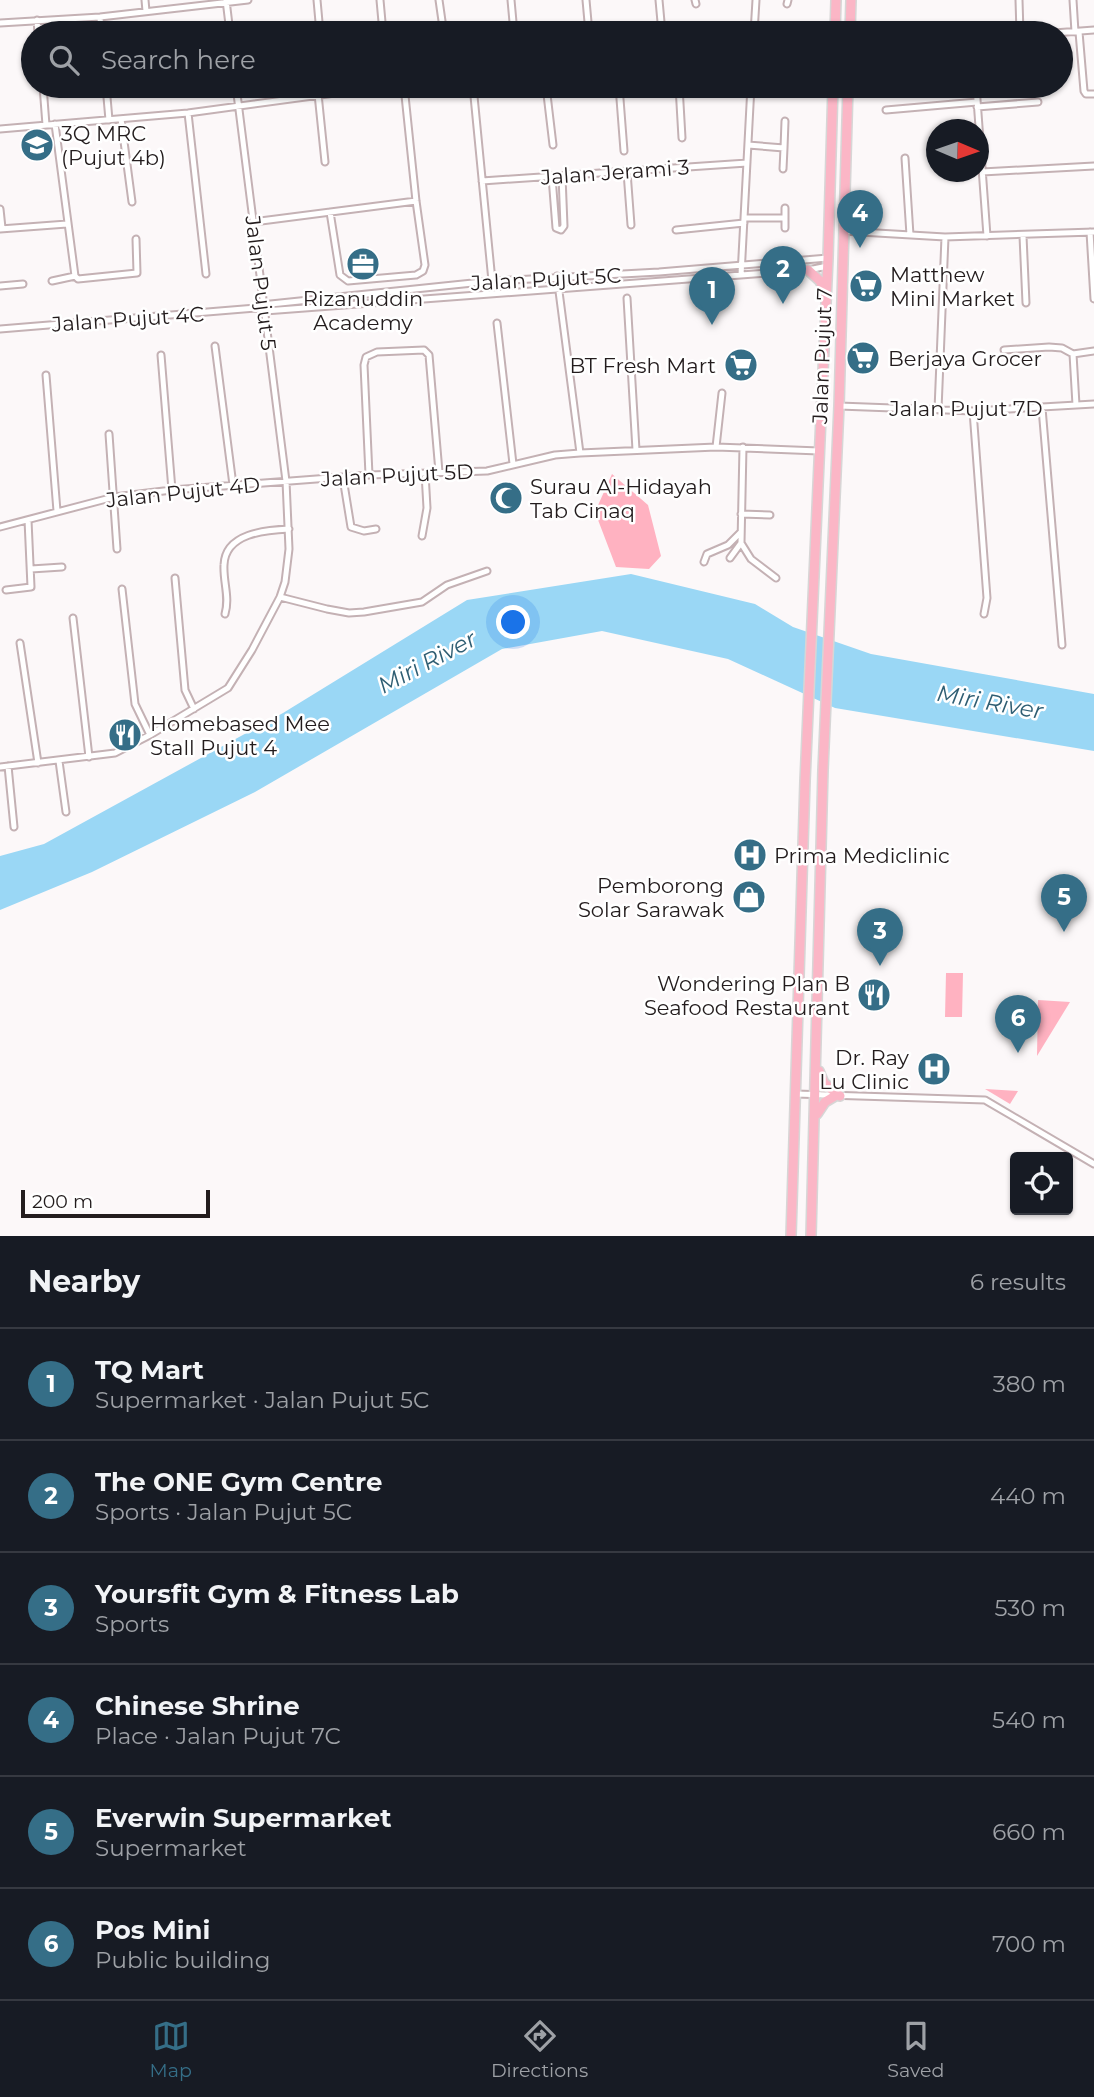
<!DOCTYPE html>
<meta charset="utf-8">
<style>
:root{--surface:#171b24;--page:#20242c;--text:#f1f3f6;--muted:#9ea1a6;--line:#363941;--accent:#356e87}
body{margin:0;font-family:Montserrat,sans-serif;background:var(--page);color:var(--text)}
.controls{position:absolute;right:21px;bottom:21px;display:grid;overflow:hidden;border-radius:7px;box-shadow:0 2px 5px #0004}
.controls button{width:63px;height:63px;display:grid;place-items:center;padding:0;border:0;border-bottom:2px solid var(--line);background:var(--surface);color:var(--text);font:35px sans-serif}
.compass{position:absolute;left:926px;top:119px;width:63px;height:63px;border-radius:50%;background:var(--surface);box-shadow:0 2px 5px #0004;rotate:92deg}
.scale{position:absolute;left:21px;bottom:18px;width:189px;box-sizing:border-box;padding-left:7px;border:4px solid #231c1d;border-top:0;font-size:19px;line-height:24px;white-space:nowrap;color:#231c1d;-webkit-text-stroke:5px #fff;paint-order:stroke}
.you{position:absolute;left:514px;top:623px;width:24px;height:24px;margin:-18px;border:5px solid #fff;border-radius:50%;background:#1a73e8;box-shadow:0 0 0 10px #1a73e833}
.badge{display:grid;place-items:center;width:46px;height:46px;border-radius:50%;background:var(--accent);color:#fff;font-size:23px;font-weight:700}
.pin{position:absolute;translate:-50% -58px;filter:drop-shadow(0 2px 4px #0008)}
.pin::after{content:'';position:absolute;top:37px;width:24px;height:21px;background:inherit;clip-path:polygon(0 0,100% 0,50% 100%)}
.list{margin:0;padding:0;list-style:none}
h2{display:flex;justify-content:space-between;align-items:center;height:91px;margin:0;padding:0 28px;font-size:30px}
h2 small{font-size:23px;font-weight:400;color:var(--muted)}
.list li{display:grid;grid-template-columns:46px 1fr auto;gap:21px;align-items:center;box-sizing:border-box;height:112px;padding:0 28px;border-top:2px solid var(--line)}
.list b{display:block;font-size:26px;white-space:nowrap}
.list p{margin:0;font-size:23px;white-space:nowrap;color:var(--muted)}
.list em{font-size:23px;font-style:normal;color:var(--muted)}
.icon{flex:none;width:38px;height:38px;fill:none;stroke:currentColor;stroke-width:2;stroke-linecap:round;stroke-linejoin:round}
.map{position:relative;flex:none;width:1094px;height:1236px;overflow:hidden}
.search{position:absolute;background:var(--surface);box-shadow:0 2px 5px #0004;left:21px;right:21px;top:21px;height:77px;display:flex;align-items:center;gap:18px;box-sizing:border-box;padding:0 24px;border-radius:38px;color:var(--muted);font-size:26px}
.sheet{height:763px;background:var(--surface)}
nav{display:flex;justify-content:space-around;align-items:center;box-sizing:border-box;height:98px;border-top:2px solid var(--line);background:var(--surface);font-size:19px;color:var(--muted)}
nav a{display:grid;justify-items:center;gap:4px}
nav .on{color:var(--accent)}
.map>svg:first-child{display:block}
</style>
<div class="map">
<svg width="1094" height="1236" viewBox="0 0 1094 1236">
<rect width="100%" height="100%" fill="#fcf8f9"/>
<path fill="#ffb2c1" d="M612,474L648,505L661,556L649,569L616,567L595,512Z
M946,973H963L962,1017H945Z
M1038,1000L1070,1002L1037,1056Z
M985,1089L1018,1091L1010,1104Z"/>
<path fill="#9ad7f5" d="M631,574L755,604L793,627L871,654L1094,694V751L835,708L728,659L602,631L502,649L255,792L92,872L0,910V856L44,844L283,713L467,600Z"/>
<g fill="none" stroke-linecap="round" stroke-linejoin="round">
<defs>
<path id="street" d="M145,0L146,11
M226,0L230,33
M317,0L320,33
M380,0L383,33
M439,0L443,28
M511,0L514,33
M586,0L589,33
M659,0L662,33
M695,0L696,4
M1019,0L1020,33
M1073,0L1075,32
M787,4L788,0
M100,17L101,33
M37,20L38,33
M0,23L100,17L248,0
M1079,32L1084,91L1086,94H1094
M754,33L756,0
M1054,33L1094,30
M43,86L46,125
M106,86L109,120
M473,86L492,281
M546,86L553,145
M619,86L624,151
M679,86L682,138
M976,86L987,236
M318,94L325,162
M977,107L1038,102
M886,110L977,102
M188,113L206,274
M121,119L132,202
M55,124L75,276L78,279L137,273L136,239
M0,129L188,113L387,86
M748,145L784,148L783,169
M784,148L785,121
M905,158L910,235
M627,172L631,225
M982,172L1094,166
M552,177L556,228L561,230L564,226L562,176
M482,181L747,163
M785,208V228
M0,209L2,228
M330,212L340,275L348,281L416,275L423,271L425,265L416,201L404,86
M744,218H785
M253,222L416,201
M0,229L67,224
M676,230L744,223
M843,231L945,237L1094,232
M1090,232L1094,299
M1023,236L1026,303
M741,275L751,86
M557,276L580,453
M52,281L75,276
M0,286L23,284
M627,298L636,450
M261,305L492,281L659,272L828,258
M497,323L513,464
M0,329L256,308L265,311C446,296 627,283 808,270L828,266
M215,346L233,485
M1004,350L1049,347L1062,348L1073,354L1094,351
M1073,354L1076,405
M161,355L172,490
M46,375L57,511
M839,406L973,411L1094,404
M1042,408L1062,645
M938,410L945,237
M973,411L987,598L984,614
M109,434L117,549
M716,447L722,393
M743,447L741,543L751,559L776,578
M369,475L364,365L366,357L377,352L424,350L429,355L439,472
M343,478L351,527L364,531L376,529
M741,514L770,515
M0,527L114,497L172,490L369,475L487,471L555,455L580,453L716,447L819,451
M422,536L427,508L425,473
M730,558L741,543
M704,562L707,554L728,545L741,532
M31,569L62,567
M175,578L185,690L194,709
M122,589L135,704L150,735
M6,590L31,587L28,520
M280,597L327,609L349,613L364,612L422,602L447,585L487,571
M225,614C230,597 223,582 224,565C225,533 266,530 289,529
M73,618L89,757
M20,643L38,763
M59,761L66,812
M8,766L14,827
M0,767L115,753L150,735L228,688L252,650L280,597L285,582L289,549L286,481L236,86
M796,1094L985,1100L1094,1164"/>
<path id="primary" d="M835,33L836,0
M850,33L851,0
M808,270L820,281L825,292
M819,1071L824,1083L840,1096
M817,1114L825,1102L835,1096
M791,1236L805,781L828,258L833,86
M811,1236L823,770L839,406L848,86"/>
</defs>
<use href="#street" stroke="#c4b1b4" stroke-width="9"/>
<use href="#primary" stroke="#d7d6d6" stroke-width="12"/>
<use href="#street" stroke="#fff" stroke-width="5"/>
<use href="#primary" stroke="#fbb6c6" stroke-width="9"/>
</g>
<defs>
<symbol id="school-disc" viewBox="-11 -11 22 22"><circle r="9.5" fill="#356e87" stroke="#fff"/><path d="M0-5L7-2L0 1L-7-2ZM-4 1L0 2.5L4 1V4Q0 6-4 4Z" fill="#fff"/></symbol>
<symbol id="office-disc" viewBox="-11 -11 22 22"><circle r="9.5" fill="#356e87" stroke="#fff"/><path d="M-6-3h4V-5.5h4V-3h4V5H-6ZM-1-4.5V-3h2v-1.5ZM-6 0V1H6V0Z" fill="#fff"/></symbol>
<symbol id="supermarket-disc" viewBox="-11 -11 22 22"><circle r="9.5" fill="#356e87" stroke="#fff"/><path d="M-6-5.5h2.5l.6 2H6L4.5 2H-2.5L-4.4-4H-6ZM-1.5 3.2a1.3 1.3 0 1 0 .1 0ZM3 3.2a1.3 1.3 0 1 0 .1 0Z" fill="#fff"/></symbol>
<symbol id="mosque-disc" viewBox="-11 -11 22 22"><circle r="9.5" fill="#356e87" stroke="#fff"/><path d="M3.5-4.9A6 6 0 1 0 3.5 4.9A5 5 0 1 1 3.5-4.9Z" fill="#fff"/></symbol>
<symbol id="restaurant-disc" viewBox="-11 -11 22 22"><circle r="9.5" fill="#356e87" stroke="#fff"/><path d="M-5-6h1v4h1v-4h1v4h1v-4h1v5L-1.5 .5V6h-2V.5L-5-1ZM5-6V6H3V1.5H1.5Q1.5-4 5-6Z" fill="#fff"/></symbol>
<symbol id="hospital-disc" viewBox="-11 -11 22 22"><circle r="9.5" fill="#356e87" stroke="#fff"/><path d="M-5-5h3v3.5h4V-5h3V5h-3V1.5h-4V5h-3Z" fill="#fff"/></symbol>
<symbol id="shop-disc" viewBox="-11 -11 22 22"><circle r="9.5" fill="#356e87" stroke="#fff"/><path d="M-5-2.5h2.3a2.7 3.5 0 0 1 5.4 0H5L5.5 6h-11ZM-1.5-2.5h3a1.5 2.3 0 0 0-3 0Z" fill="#fff"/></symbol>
</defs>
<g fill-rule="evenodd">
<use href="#school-disc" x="18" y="126" width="38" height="38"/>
<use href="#office-disc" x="344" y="245" width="38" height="38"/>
<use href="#supermarket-disc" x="847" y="267" width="38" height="38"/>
<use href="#supermarket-disc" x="844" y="339" width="38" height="38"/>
<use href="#supermarket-disc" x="722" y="346" width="38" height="38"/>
<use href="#mosque-disc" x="487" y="479" width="38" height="38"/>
<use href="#restaurant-disc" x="106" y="716" width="38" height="38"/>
<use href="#hospital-disc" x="731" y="836" width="38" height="38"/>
<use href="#shop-disc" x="730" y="878" width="38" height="38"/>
<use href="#restaurant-disc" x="855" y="976" width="38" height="38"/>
<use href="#hospital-disc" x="915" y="1050" width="38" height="38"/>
</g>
<g text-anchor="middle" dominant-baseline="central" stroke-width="5" stroke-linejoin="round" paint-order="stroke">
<g font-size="21" fill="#231c1d" stroke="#fff" text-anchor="start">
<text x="61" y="133">3Q MRC<tspan x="61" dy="24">(Pujut 4b)</tspan></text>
<text x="890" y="274">Matthew<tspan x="890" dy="24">Mini Market</tspan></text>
<text x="363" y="298" text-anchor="middle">Rizanuddin<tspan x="363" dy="24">Academy</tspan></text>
<text x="888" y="358">Berjaya Grocer</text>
<text x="716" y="365" text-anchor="end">BT Fresh Mart</text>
<text x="530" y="486">Surau Al-Hidayah<tspan x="530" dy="24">Tab Cinaq</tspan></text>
<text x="150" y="723">Homebased Mee<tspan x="150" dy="24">Stall Pujut 4</tspan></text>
<text x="774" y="855">Prima Mediclinic</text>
<text x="724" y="885" text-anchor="end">Pemborong<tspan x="724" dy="24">Solar Sarawak</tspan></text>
<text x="850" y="983" text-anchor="end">Wondering Plan B<tspan x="850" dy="24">Seafood Restaurant</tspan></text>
<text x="909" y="1057" text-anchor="end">Dr. Ray<tspan x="909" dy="24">Lu Clinic</tspan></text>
</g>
<g font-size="21" fill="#231c1d" stroke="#fff">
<text transform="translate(615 172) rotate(-4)">Jalan Jerami 3</text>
<text transform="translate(546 279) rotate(-3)">Jalan Pujut 5C</text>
<text transform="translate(261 283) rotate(83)">Jalan Pujut 5</text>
<text transform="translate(128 319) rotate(-4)">Jalan Pujut 4C</text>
<text transform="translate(822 356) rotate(-88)">Jalan Pujut 7</text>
<text x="966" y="408">Jalan Pujut 7D</text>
<text transform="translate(397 475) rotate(-3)">Jalan Pujut 5D</text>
<text transform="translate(183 492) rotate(-6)">Jalan Pujut 4D</text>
</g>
<g font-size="23" font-style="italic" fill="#2f5e73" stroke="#fff">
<text transform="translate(427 662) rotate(-28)">Miri River</text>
<text transform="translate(990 702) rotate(10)">Miri River</text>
</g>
</g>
</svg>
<div class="controls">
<button><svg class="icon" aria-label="locate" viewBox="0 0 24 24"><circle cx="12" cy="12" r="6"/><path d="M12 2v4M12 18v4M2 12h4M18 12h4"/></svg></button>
</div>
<svg class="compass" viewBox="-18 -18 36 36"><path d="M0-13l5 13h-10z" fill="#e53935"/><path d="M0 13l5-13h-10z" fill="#9ea1a6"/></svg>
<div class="scale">200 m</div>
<div class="you"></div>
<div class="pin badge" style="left:712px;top:325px">1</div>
<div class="pin badge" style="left:783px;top:304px">2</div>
<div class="pin badge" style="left:880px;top:966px">3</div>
<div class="pin badge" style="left:860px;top:248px">4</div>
<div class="pin badge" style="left:1064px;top:932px">5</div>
<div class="pin badge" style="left:1018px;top:1053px">6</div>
<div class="search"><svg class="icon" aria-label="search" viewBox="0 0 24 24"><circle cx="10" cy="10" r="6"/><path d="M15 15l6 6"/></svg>Search here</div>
</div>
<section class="sheet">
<h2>Nearby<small>6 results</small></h2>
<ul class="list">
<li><span class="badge">1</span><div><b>TQ Mart</b><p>Supermarket · Jalan Pujut 5C</p></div><em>380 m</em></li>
<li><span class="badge">2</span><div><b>The ONE Gym Centre</b><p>Sports · Jalan Pujut 5C</p></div><em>440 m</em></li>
<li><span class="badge">3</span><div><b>Yoursfit Gym &amp; Fitness Lab</b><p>Sports</p></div><em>530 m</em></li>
<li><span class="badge">4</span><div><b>Chinese Shrine</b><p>Place · Jalan Pujut 7C</p></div><em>540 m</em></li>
<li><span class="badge">5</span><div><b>Everwin Supermarket</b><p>Supermarket</p></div><em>660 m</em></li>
<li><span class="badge">6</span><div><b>Pos Mini</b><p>Public building</p></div><em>700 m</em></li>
</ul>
</section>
<nav>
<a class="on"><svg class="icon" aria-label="map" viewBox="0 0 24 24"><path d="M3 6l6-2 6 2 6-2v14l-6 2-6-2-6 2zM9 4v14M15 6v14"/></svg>Map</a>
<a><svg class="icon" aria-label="directions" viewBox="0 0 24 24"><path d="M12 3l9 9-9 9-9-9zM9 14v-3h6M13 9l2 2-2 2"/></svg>Directions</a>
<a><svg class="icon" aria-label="saved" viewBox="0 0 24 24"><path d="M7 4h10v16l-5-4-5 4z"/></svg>Saved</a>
</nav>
